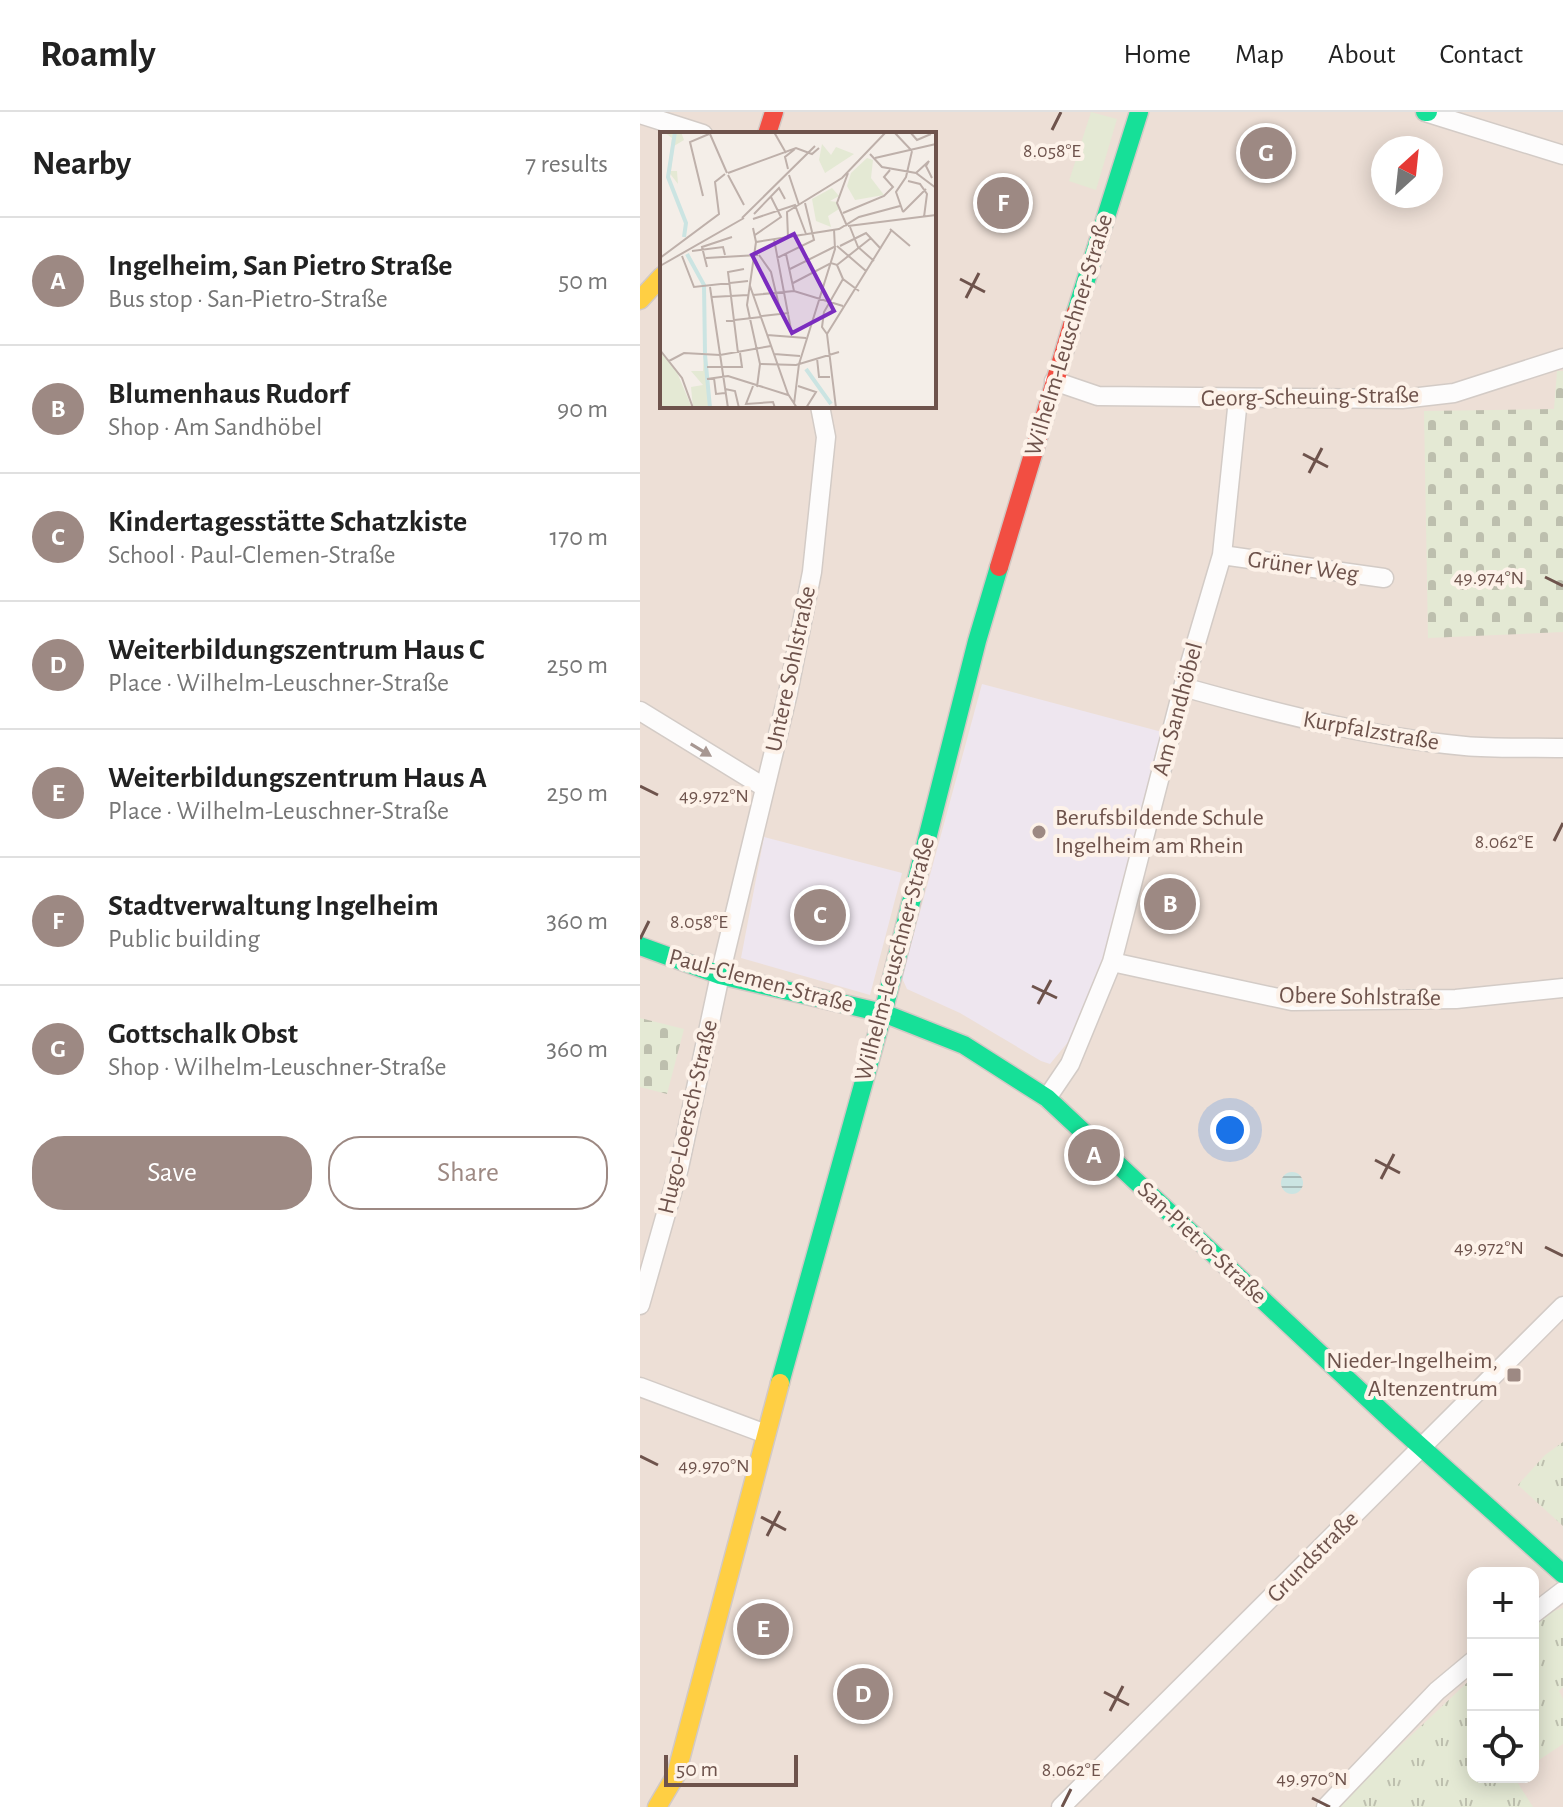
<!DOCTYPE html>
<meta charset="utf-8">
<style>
:root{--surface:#fff;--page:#f6f6f6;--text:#222;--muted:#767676;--line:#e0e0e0;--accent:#9d8983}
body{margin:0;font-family:"Alegreya Sans",sans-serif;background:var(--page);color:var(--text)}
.controls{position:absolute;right:24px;bottom:24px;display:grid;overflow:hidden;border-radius:16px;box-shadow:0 4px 20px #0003}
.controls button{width:72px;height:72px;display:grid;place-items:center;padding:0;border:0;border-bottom:2px solid var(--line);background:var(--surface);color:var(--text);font:40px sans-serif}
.compass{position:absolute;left:731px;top:24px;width:72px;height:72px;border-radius:50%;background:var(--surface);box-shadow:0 4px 20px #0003;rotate:27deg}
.scale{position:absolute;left:24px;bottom:20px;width:134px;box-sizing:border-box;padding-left:8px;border:4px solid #6e534c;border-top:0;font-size:22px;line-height:28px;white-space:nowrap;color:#6e534c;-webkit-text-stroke:6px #fdf2e9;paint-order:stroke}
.you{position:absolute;left:590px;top:1018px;width:28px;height:28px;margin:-20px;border:6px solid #fff;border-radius:50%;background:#1a73e8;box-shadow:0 0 0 12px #1a73e833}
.badge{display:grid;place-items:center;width:52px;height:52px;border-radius:50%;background:var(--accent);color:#fff;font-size:26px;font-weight:700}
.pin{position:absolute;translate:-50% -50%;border:4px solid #fff;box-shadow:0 2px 8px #0006}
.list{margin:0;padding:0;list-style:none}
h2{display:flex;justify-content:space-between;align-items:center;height:104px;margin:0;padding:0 32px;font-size:34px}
h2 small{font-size:26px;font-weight:400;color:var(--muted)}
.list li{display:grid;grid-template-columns:52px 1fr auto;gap:24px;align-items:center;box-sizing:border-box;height:128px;padding:0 32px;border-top:2px solid var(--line)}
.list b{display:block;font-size:30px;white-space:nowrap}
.list p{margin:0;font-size:26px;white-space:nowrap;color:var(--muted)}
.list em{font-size:26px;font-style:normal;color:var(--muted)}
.actions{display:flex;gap:16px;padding:24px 32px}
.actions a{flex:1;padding:18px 0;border:2px solid var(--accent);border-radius:32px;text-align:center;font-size:28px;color:var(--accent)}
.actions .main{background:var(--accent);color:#fff}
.icon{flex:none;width:44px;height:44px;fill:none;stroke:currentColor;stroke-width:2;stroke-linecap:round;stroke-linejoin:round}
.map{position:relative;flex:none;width:923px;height:1695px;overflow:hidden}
header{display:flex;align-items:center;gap:48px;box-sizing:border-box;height:112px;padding:0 40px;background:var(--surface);border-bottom:2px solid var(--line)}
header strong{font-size:38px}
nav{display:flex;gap:44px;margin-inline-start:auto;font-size:28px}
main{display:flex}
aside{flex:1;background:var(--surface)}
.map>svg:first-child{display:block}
</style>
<header>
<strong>Roamly</strong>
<nav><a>Home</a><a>Map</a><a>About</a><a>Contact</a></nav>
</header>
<main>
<aside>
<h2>Nearby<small>7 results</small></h2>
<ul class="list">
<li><span class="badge">A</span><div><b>Ingelheim, San Pietro Straße</b><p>Bus stop · San-Pietro-Straße</p></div><em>50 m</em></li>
<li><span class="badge">B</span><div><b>Blumenhaus Rudorf</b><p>Shop · Am Sandhöbel</p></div><em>90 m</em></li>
<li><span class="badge">C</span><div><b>Kindertagesstätte Schatzkiste</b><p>School · Paul-Clemen-Straße</p></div><em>170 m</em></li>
<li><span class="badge">D</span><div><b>Weiterbildungszentrum Haus C</b><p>Place · Wilhelm-Leuschner-Straße</p></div><em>250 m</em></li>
<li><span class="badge">E</span><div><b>Weiterbildungszentrum Haus A</b><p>Place · Wilhelm-Leuschner-Straße</p></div><em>250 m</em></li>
<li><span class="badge">F</span><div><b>Stadtverwaltung Ingelheim</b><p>Public building</p></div><em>360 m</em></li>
<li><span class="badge">G</span><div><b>Gottschalk Obst</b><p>Shop · Wilhelm-Leuschner-Straße</p></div><em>360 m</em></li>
</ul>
<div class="actions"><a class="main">Save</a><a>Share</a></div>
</aside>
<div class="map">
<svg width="923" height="1695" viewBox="0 0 923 1695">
<defs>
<pattern id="grass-tufts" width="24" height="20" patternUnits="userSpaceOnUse" patternTransform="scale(2)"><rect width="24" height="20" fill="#e4e9d4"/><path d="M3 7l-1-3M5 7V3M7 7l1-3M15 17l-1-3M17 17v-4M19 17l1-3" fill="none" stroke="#bdbfae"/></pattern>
<pattern id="cemetery-stones" width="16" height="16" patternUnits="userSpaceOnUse" patternTransform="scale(2)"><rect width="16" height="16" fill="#e4e9d4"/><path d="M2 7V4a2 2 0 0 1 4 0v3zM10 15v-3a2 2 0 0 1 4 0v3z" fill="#bdbfae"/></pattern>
<pattern id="water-rules" width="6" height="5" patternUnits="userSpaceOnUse" patternTransform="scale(2)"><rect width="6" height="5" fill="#cbe4e2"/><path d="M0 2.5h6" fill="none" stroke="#a9bbb9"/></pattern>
</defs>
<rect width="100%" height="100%" fill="#f4eee8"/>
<path fill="#eddfd6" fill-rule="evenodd" d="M0,0H923V1695H0ZM22,22H294V294H22ZM743,36H791V84H743ZM833,1461H893V1665H833Z"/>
<path fill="#eee6ef" d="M342,572L522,620L471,820L452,879L433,924L410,952L401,949L320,901L267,877L262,866Z
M124,725L262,761L230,883L101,846Z"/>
<path fill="url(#grass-tufts)" d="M923,1330V1414L878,1373L905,1343Z
M923,1496V1575L919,1579L923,1587V1632L893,1652V1515L911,1500Z
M833,1565V1665H874L893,1695H700L744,1649Z"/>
<path fill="url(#cemetery-stones)" d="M917,259H923V520L788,526L784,299L914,297Z
M0,906L44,917L27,982L0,975Z"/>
<path fill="#e4e9d4" d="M451,0L477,7L456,78L429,69Z"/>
<path fill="url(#water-rules)" d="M641 1071a11 11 0 1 1 22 0a11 11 0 1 1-22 0Z"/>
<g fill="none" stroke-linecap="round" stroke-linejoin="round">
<defs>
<path id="street" d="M788,1L923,43
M0,2L63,22
M414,269L458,284L762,287L814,281L923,246
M582,443L744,466
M543,575C636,601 728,625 825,634C857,637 890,635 923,636
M0,599L124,675
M472,850L652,889L816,887L923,876
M407,986L430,952L472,850L543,575L582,443L598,287
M0,1193L39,1056L80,863L148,581L172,460L186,325L180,294
M0,1275L126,1322
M893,1502L923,1479
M421,1695L923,1194
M686,1695L797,1579L833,1549"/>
<path id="fast" d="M785,0H788
M436,200L499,0
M0,834L80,863L243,901L324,933L407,986L751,1308L923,1462
M140,1271L243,901L337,529L359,455"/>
<path id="slow" d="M0,188L22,164
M17,1695L36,1663L140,1271"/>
<path id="jam" d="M127,22L134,0
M359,455L436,200"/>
</defs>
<use href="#street" stroke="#d3cbc6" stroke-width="21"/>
<use href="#fast" stroke="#d2c9c5" stroke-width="21"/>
<use href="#slow" stroke="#d2c9c5" stroke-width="21"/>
<use href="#jam" stroke="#d2c9c5" stroke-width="21"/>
<use href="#street" stroke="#fdfcfc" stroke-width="18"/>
<use href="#fast" stroke="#16e098" stroke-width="18"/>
<use href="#slow" stroke="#ffcf43" stroke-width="18"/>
<use href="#jam" stroke="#f24e42" stroke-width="18"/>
</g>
<defs><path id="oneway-solid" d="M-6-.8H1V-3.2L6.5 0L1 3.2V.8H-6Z" transform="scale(2)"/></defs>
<use fill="#a79792" href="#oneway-solid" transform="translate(61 638) rotate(31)"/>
<path fill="none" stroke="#6e534c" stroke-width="3" d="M412,18L421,0M320,167L345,180M326,186L339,161M663,342L688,355M669,361L682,336M905,465L923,474M0,674L18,683M914,729L923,711M0,827L9,809M392,874L417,886M398,892L411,868M735,1048L760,1061M741,1067L754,1042M905,1135L923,1144M0,1344L18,1353M121,1405L146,1418M127,1424L140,1399M464,1580L489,1593M470,1599L483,1574M672,1686L690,1695M422,1695L431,1677"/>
<g fill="#9d8983" stroke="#fdf2e9" stroke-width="3">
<circle cx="399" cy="720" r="8"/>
<rect x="866" y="1255" width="16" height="16" rx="4"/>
</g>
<g text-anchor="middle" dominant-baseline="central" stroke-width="8" stroke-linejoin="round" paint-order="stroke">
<g font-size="24" fill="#6e534c" stroke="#fdf2e9">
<text transform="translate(429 223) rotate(-73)">Wilhelm-Leuschner-Straße</text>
<text transform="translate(670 285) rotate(-1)">Georg-Scheuing-Straße</text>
<text transform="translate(663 455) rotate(8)">Grüner Weg</text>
<text transform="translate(151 557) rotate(-78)">Untere Sohlstraße</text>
<text transform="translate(538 597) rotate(-75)">Am Sandhöbel</text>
<text transform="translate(731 619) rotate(10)">Kurpfalzstraße</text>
<text transform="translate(255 847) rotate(-75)">Wilhelm-Leuschner-Straße</text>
<text transform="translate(121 869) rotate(15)">Paul-Clemen-Straße</text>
<text transform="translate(720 885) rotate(1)">Obere Sohlstraße</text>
<text transform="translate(48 1005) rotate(-77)">Hugo-Loersch-Straße</text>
<text transform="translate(562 1131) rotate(43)">San-Pietro-Straße</text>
<text transform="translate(673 1445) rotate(-45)">Grundstraße</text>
</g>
<g font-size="24" fill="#6e534c" stroke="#fdf2e9" text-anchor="start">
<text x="415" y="706">Berufsbildende Schule<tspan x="415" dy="28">Ingelheim am Rhein</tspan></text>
<text x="858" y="1249" text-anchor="end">Nieder-Ingelheim,<tspan x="858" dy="28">Altenzentrum</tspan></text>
</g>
</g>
<g transform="translate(20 20)">
<rect width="276" height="276" fill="#f4eee8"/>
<path d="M4,0H21L24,8L14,14L11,39H17L18,52L8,39L12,6Z" fill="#e4e9d4"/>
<path d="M44,223L51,276H33L31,255L43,253L31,239H43Z" fill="#e4e9d4"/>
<path d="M207,26L213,28L211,46L224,63L195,68L187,54L191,41ZM0,219L16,238L32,276H0Z" fill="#e4e9d4"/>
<path d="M162,12L171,23L176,15L194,22L165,41L159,28ZM172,56L179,64L170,69L177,70L179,77L168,84L171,95L156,89L152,67Z" fill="#e4e9d4"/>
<path fill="none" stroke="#cbe4e2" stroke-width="4" d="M15,0L8,45L26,91L24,105M27,122L44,153L45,221M45,223L50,276M146,237L171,272"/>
<path fill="none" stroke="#beb0aa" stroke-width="2" d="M114,0L126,21M234,0L252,19M250,0L257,8L271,2M50,2L67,41M210,22L222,35L256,41L276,56M215,26L276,12M128,37L125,25L135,17M68,41L136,16L152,22L159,16M256,41L269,29L266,34L272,46M68,43L84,73M129,43L139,73M248,49L260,52L267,62L264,85M43,64L30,10L49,2M243,80L236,60L246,45L252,19M243,80L266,57M183,81L224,64L233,55L224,45L230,38M94,82L119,56L125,67M82,86L155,14M93,87L135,73L146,102M187,94L177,71L188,41M188,94L276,83M190,95L198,115L214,129M93,96L96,110L128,105L127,80L182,46L226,0M230,97L250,114M95,103L121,85L111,65M128,105L179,97L199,85L240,74M114,107L132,203M96,110L87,173L100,232L97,255M177,114L206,139M180,114L206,101L221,117M32,119L63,115L65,123M126,122L134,159M99,123L111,140L121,182M22,124L34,155L88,149M0,126L59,82L55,50L65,42M46,126L98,123M117,126L154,108L145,71M177,133L183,147L199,159M0,134L84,86M47,135L42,115L72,105M130,137L176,114M133,151L171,131L177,133L211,106M90,154L128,262L137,276M50,155L68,276M93,163L134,159L183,174M52,165L88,163M101,184L129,181M66,189L101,185M167,202L162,195L164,180L183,147M107,203L146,206M0,218L22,246L33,276M78,221L68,140L84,137M114,222L140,224M157,226L159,245H170M9,229L24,221L60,223L111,214M100,232L136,233L179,220M139,232L175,117L174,97M47,235H82L80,221M54,246L56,262L65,261M47,247L68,244L128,263M93,254L86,272L113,270L115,276M138,254L156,260L146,276M65,257L75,259L79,276M134,272L139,232M176,276L167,202L231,99"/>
<path fill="#7b2cbf" fill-opacity="0.15" stroke="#7b2cbf" stroke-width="4" d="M134,102L174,179L132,201L92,123Z"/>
<rect width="276" height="276" fill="none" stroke="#6e534c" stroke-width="4"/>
</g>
<g font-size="20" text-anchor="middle" fill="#6e534c" stroke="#fdf2e9" stroke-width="8" stroke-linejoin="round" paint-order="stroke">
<text x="412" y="45">8.058°E</text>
<text x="849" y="472">49.974°N</text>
<text x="74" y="690">49.972°N</text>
<text x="864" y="736">8.062°E</text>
<text x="59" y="816">8.058°E</text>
<text x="849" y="1142">49.972°N</text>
<text x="74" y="1360">49.970°N</text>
<text x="431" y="1664">8.062°E</text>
<text x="672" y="1673">49.970°N</text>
</g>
</svg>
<div class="controls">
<button>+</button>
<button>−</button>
<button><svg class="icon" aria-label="locate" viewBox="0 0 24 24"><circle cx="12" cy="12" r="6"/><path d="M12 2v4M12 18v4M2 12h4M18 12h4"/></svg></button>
</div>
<svg class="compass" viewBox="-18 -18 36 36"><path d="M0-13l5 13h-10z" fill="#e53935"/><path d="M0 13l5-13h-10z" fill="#767676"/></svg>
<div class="scale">50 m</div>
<div class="you"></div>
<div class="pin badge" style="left:454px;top:1043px">A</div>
<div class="pin badge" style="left:530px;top:792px">B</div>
<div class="pin badge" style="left:180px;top:803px">C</div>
<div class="pin badge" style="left:223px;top:1582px">D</div>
<div class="pin badge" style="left:123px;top:1517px">E</div>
<div class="pin badge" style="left:363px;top:91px">F</div>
<div class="pin badge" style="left:626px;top:41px">G</div>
</div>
</main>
